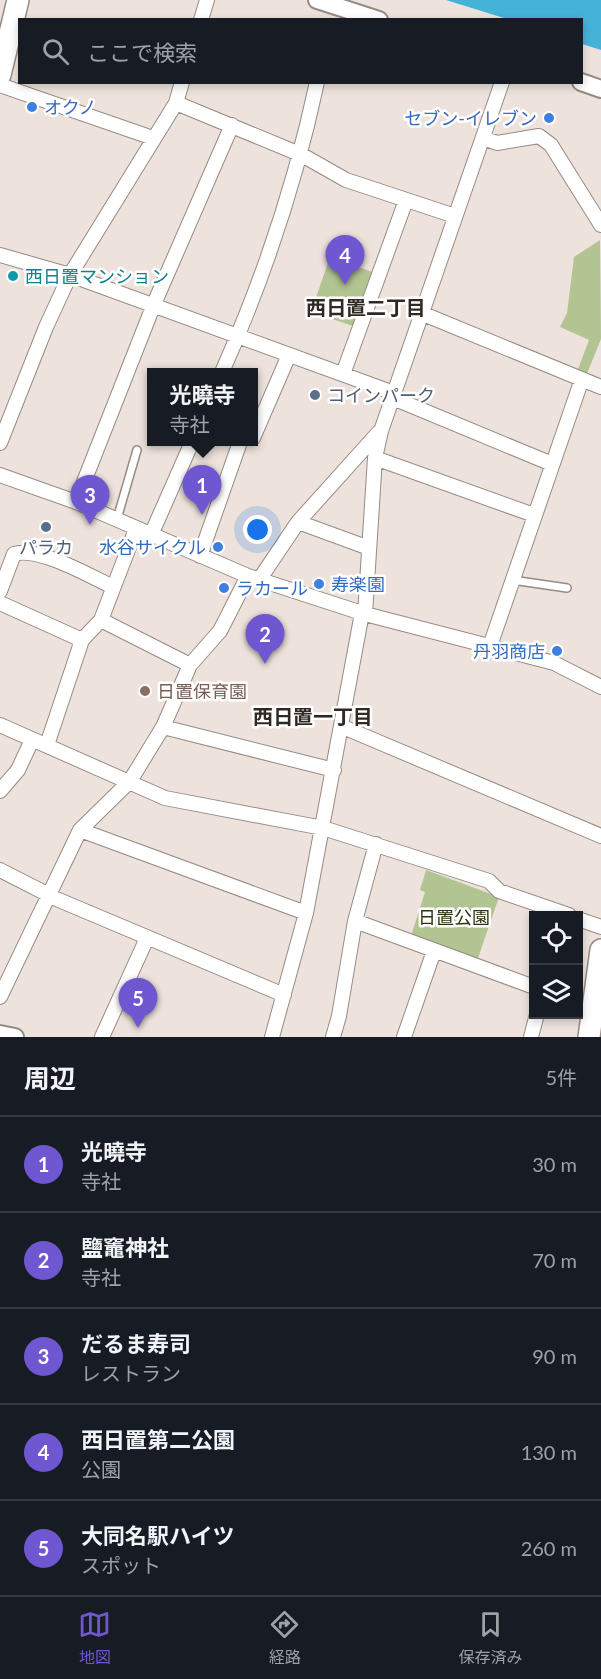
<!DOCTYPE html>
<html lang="ja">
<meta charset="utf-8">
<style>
:root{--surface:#171b24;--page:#20242c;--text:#f1f3f6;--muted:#9ea1a6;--line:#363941;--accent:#6f57d1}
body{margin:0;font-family:Lato,"Noto Sans JP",sans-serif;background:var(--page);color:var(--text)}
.controls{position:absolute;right:18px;bottom:18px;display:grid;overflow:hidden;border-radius:0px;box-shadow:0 3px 9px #0003}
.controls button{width:54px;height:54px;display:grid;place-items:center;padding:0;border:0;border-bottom:2px solid var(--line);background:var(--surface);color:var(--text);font:30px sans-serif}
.you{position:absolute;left:258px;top:530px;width:21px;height:21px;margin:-15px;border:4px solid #fff;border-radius:50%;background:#1a73e8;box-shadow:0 0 0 9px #1a73e833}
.badge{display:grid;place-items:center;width:39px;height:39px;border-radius:50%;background:var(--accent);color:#fff;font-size:20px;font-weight:700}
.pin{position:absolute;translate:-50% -50px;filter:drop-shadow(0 2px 3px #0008)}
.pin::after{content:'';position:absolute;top:32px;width:21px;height:18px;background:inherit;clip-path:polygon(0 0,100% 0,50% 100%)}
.popup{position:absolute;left:147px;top:368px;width:111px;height:78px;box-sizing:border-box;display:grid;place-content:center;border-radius:0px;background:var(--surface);filter:drop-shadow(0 2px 4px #0005);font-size:20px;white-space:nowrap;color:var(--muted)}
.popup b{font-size:22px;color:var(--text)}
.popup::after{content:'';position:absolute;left:50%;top:100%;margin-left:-12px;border:12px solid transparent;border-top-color:var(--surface)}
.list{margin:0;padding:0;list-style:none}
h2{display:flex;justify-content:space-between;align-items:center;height:78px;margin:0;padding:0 24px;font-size:26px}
h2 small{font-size:20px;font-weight:400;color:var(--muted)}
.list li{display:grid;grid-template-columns:39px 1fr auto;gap:18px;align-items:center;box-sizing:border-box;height:96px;padding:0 24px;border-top:2px solid var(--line)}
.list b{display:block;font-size:22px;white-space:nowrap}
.list p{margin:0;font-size:20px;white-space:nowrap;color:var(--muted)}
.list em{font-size:20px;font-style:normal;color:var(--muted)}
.icon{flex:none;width:33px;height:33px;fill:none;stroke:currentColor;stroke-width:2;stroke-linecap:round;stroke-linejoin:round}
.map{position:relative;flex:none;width:601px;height:1037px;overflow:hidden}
.search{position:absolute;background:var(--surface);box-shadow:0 3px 9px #0003;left:18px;right:18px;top:18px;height:66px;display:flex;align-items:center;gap:15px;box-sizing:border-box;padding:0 21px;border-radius:0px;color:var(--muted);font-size:22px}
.sheet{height:558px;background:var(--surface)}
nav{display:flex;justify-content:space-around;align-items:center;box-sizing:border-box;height:84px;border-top:2px solid var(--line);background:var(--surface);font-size:16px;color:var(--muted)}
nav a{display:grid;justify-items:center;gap:3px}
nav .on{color:var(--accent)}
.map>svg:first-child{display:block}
</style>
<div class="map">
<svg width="601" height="1037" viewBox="0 0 601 1037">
<rect width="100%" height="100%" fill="#eee3dc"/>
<path fill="#b2c492" d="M600,240L601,339L586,376L577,372L589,340L560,327L567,313L574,257Z
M330,257L375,273L356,327L311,312Z
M426,870L499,897L477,961L411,936L425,892L420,890Z"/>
<path fill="#45b3d7" d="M446,0H601V50L582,44V20L507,19Z"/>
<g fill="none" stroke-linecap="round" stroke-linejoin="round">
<defs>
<path id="service" d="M117,519L137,450
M512,580L567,588"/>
<path id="minor" d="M201,20L207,0
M0,85L153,138
M176,103L302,155L346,180L455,216
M483,138L497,143L539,136L551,145L601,225
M0,255L70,275L394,393
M421,313L601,387
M222,372C263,280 296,181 317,82
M343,374L406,200
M393,398L552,464
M253,438L289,355
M0,443L46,327L70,275L176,103L182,82
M375,458L534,515
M0,475L76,502L248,576L365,614L554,663L601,687
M76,502L154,304L232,125
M298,522L369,548
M151,535L192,442
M200,556L240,442
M259,580L298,522L379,432
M0,591L14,554C38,546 90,576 113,587
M0,603L82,640
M365,614L375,458L381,431L502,82
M101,620L190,665
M490,646L582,379
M0,725L165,798L323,828L489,881L499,891L569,915
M163,727L334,770
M343,727L601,836
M47,745L82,640L101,620L136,529
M0,791L18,770L32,740
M80,830L306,913
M0,870L47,894
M47,895L284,995
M578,919L601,927
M355,921L534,987
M0,997L80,830L130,781L163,727L190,665L220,631L248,576
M102,1037L147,938
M272,1037L306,913L362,613
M333,1037L339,1016L355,921L376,844
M404,1037L434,951
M531,1037L537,1014"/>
<path id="tertiary" d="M317,0L379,20
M581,82L601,89
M0,1034L15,1037"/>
<path id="primary" d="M0,75L18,0
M589,1037L601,950"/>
</defs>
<use href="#service" stroke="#958b84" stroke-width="10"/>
<use href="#minor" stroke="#958b84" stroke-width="16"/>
<use href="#tertiary" stroke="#958b84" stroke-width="20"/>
<use href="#primary" stroke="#958b84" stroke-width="24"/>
<use href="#service" stroke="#fff" stroke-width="7"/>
<use href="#minor" stroke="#fff" stroke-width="14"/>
<use href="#tertiary" stroke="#fff" stroke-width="16"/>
<use href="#primary" stroke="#fff" stroke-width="21"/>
</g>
<g fill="#3f7fe0" stroke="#fff" stroke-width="2">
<circle cx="32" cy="107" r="6"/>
<circle cx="549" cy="118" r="6"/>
<circle cx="218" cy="547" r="6"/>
<circle cx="319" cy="584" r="6"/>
<circle cx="224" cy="588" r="6"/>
<circle cx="557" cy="651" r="6"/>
</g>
<circle fill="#0f9aa8" stroke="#fff" stroke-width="2" cx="13" cy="276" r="6"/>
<g fill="#5c6f8a" stroke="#fff" stroke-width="2">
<circle cx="315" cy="395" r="6"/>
<circle cx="46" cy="527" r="6"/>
</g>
<circle fill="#8d6e63" stroke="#fff" stroke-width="2" cx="145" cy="691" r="6"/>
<g text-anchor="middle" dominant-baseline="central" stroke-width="5" stroke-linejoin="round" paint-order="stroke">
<g font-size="18" fill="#366cbe" stroke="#fff" text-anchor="start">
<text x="44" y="107">オクノ</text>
<text x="537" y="118" text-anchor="end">セブン-イレブン</text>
<text x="206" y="547" text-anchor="end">水谷サイクル</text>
<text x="331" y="584">寿楽園</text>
<text x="236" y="588">ラカール</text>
<text x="545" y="651" text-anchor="end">丹羽商店</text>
</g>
<g font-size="18" fill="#0d838f" stroke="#fff" text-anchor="start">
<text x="25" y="276">西日置マンション</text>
</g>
<g font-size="18" fill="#4e5e75" stroke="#fff" text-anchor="start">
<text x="327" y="395">コインパーク</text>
<text x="46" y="547" text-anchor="middle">パラカ</text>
</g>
<g font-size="18" fill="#785e54" stroke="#fff" text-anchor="start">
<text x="157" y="691">日置保育園</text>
</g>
<g font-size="18" fill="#283310" stroke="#fff">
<text x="454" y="917">日置公園</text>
</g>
<g font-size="20" font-weight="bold" fill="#302823" stroke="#fff">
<text x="366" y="307">西日置二丁目</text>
<text x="313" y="716">西日置一丁目</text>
</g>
</g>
</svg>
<div class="controls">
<button><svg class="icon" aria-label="locate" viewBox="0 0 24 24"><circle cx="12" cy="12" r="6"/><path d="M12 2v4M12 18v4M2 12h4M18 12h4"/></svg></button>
<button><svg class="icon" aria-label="layers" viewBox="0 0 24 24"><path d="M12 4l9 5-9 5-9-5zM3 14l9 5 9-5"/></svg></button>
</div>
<div class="you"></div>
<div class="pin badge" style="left:202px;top:515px">1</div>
<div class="popup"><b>光曉寺</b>寺社</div>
<div class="pin badge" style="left:265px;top:664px">2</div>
<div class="pin badge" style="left:90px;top:525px">3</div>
<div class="pin badge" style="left:345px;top:285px">4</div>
<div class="pin badge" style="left:138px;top:1028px">5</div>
<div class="search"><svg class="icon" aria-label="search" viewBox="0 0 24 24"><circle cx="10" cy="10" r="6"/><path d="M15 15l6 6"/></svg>ここで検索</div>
</div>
<section class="sheet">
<h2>周辺<small>5件</small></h2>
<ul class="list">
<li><span class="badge">1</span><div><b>光曉寺</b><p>寺社</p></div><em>30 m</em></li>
<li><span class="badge">2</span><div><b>鹽竈神社</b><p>寺社</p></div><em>70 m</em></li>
<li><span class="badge">3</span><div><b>だるま寿司</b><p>レストラン</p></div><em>90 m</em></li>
<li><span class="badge">4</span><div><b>西日置第二公園</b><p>公園</p></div><em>130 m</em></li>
<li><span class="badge">5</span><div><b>大同名駅ハイツ</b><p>スポット</p></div><em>260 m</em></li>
</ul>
</section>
<nav>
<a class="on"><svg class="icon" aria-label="map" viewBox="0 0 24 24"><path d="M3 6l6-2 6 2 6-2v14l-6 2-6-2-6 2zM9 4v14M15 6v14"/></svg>地図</a>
<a><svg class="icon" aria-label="directions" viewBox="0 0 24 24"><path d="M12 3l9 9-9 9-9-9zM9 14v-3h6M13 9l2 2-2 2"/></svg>経路</a>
<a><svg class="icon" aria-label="saved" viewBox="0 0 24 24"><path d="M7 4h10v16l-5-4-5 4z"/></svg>保存済み</a>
</nav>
